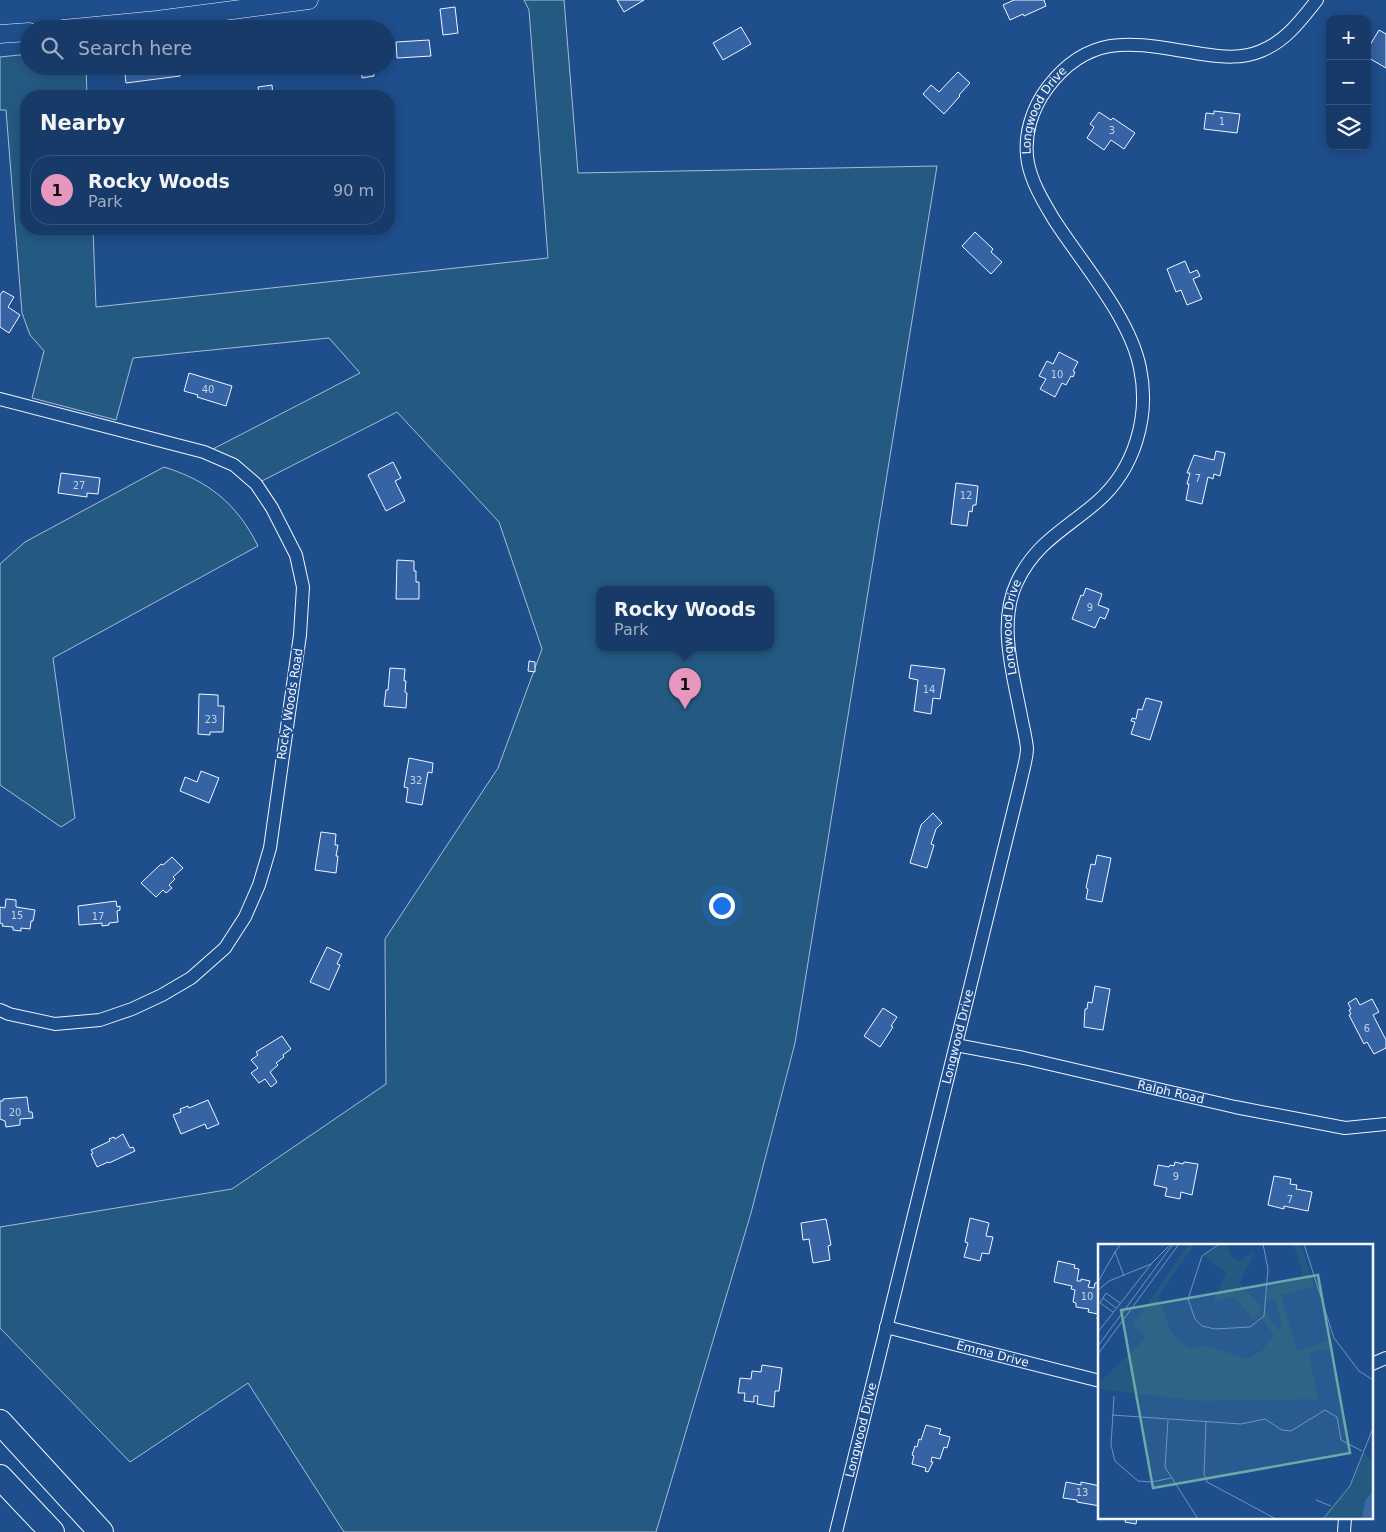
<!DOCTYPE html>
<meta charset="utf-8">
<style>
:root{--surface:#173a69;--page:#20416f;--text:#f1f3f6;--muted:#9eadc0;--line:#36547d;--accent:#e797bd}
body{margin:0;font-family:"DejaVu Sans",sans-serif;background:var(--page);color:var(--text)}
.controls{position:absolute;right:15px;top:15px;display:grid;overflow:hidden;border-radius:10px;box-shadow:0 2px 12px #0003}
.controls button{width:45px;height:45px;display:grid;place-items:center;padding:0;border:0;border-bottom:1px solid var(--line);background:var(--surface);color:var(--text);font:25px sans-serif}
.you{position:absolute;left:721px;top:905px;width:18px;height:18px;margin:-12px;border:4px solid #fff;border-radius:50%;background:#1a73e8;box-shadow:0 0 0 8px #1a73e833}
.badge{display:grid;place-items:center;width:32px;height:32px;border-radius:50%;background:var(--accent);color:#111;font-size:16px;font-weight:700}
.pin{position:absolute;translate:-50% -41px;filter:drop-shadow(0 1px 2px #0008)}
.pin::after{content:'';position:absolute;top:26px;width:18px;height:15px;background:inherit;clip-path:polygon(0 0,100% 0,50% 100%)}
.popup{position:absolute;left:596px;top:586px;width:178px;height:65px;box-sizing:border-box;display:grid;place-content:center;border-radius:10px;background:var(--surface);filter:drop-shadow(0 1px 4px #0005);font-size:16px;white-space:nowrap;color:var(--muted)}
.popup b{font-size:19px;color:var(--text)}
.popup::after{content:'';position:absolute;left:50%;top:100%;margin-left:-10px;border:10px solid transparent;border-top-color:var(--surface)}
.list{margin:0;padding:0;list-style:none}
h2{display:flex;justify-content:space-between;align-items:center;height:65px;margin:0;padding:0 20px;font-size:21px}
h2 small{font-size:16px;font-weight:400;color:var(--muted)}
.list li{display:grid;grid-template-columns:32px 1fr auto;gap:15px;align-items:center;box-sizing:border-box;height:70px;margin:0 10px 10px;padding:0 10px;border:1px solid var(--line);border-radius:20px}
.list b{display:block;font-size:19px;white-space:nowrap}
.list p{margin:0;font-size:16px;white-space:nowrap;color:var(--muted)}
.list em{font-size:16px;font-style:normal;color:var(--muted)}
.icon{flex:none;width:28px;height:28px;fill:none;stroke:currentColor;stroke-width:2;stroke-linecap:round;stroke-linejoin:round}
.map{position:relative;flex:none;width:1386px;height:1532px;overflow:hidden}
.search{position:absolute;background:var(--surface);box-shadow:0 2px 12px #0003;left:20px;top:20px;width:375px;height:55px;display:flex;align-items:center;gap:12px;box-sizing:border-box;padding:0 18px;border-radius:28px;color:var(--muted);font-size:19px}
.panel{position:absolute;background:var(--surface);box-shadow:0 2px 12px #0003;left:20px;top:90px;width:375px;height:145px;border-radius:20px}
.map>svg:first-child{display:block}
</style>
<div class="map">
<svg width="1386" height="1532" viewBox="0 0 1386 1532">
<rect width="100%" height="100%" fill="#1f4e8c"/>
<path fill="#245a82" stroke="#a8bbd7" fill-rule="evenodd" d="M524,0H564L578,173L937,166L795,1043L751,1213L656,1532H344L248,1383L130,1462L0,1328V1227L232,1189L386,1084L385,939L498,768L542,649L499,522L397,412L256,484L211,450L360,373L329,338L133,358L116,420L32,398L44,351L30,335L22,313L6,110H0V57L29,54V66H86L87,96H26V229H93L96,307L548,258L529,10ZM600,590H770V648H600Z
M164,467C209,481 237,504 258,546L53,658L75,818L61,827L0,785V564L25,542Z"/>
<path fill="#3563a3" stroke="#f2f6ff" d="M617,0H644L624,12Z
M1014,0H1044L1046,6L1024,16L1023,14L1010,20L1003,5Z
M455,7L458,33L443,35L440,9Z
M741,27L751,44L723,60L713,43Z
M1379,30L1386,34V68L1367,57V50Z
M429,40L431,56L397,58L396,42Z
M124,66H179L180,76L126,83Z
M361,66H373L374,76L362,78Z
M958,72L970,83L959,95L960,96L944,114L923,94L931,85L939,92Z
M272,85L273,96H265V94H259L258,87Z
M1214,111L1240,114L1237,133L1204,129L1206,113L1214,114Z
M1099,112L1111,120L1113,118L1135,133L1124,149L1111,140L1104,150L1087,138L1094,127L1090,124Z
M975,232L993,249L991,252L1002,262L991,274L962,246Z
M1185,261L1190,273L1197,270L1200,276L1193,279L1202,299L1187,305L1181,290L1176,292L1167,269Z
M3,291L14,297L8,307L20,315L9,333L0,327V295Z
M1059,352L1078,362L1073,371L1075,372L1073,377L1071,376L1066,385L1062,383L1055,397L1040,389L1046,379L1039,376L1047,361L1053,364Z
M189,373L232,386L226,406L197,397L198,395L184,391Z
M1216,451L1225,453L1220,476L1214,474L1213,479L1208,477L1202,504L1186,500L1189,484H1187L1190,473H1187L1194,455L1214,460Z
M393,462L401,478L395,481L405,501L386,511L368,475Z
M61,473L100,478L98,494L87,493V497L58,493Z
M956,483L978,486L976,505H973L972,512L969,511L967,526L951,524Z
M397,560L414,561V571H416V582H419V599H396Z
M1086,588L1102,594L1098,605L1109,609L1105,619L1100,617L1095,628L1072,619L1081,595L1083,596Z
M529,661L535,662V672L528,671Z
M911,665L945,669L940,699L933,698L931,714L914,711L918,680L909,678Z
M390,668L405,669L404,681H406L405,692L407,693L406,708L384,706L386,690H388Z
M199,694L218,695V706H224L223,732H210V735L198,734Z
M1146,698L1162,702L1150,740L1131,734L1135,722L1131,721L1132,718L1136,719L1138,709L1142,710Z
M409,758L433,763L432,773L428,772L422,805L406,802L408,788L404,787Z
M201,771L219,778L209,803L180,791L185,777L197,782Z
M933,813L942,823L936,829L931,844L934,845L927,868L910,863L921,825Z
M321,832L336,834L335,845H338L336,856H338L336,873L315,870Z
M1097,855L1111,858L1102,902L1086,899L1088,889L1086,888L1091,864L1095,865Z
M172,857L183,868L173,877L175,879L169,885L172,888L166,893L163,890L156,897L141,883L161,864L163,865Z
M6,899L16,900V907L35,910L33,921H31L30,929L21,928V931L13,930V927L2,926L3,924L0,923V907L5,908Z
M116,901L117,907L120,906V910L117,911L118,922L109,923V925L102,926V923L79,925L78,906Z
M327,947L342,954L337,964L340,965L329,990L310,982Z
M1095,986L1110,989L1103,1030L1084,1027L1085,1009H1087L1088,1002L1092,1003Z
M1356,998L1360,1005L1372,999L1379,1012L1373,1015L1386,1040V1048L1374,1054L1367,1042L1364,1044L1349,1015L1351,1014L1349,1010L1351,1009L1348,1003Z
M883,1008L897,1017L891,1026L893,1027L880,1047L864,1036Z
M282,1036L291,1049L283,1055L284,1057L276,1063L278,1065L270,1072L277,1082L271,1087L265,1079L259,1083L251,1073L258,1068L251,1060L258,1055L256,1052Z
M27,1097L29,1112H32L33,1118L20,1119V1125L6,1127L5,1121L0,1119V1101H3V1099Z
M208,1100L219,1124L207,1129L205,1124L181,1134L173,1115L181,1112L180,1109L188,1106L189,1108Z
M123,1134L130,1148L133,1147L135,1151L109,1163L108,1162L97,1167L91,1154L93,1153L91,1150L110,1141L109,1139L114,1137L115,1139Z
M1175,1162L1183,1164L1184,1162L1198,1164L1192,1195L1181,1192L1180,1199L1165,1196L1167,1188L1154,1185L1158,1165L1169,1167L1170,1165L1174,1166Z
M1274,1176L1291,1179L1290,1184L1297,1185L1296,1189L1312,1192L1308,1211L1284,1206V1209L1268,1205Z
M970,1218L989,1223L986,1236L993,1237L989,1254L982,1253L980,1261L964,1257L968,1243L965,1242Z
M826,1219L831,1245L828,1246L830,1260L813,1263L809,1239L803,1240L801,1223Z
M1058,1261L1075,1265L1074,1268L1079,1269L1077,1281H1081V1279L1090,1281L1088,1287L1094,1288L1095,1283L1100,1282V1319H1097L1098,1314L1088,1312L1089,1309L1076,1307V1303L1073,1302L1075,1290L1071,1289L1072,1286L1054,1282Z
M762,1365L782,1368L779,1391H775L774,1407L757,1404L758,1396H754V1402L744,1401L745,1393H738L740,1378L751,1379L752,1371L761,1372Z
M926,1425L941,1429L939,1434L950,1437L947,1448L944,1447L940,1459L932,1457L931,1462H933L928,1472L925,1471L926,1468L912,1464L914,1456L912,1455L915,1446L917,1447L919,1439L921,1440Z
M1066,1482L1081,1485V1482L1100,1486V1506L1077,1502V1500L1063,1498Z
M1126,1518H1137L1136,1524L1125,1522Z"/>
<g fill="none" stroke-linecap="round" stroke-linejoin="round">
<defs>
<g id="street">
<path d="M0,399L204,452L234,465L256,484L272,508L296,555L303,587L300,635L270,848L259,885L245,917L225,948L191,978L162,995L132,1009L100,1020L55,1024L9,1014L0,1010"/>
<path id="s1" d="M956,1045L1024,1058L1235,1107L1345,1128L1386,1124"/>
<path id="s2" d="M886,1327L1100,1381"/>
<path d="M1372,1364L1386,1358"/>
<path id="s3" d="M836,1532L1021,780C1023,770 1027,758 1027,748C1026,739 1024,730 1022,721C1014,677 997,624 1017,582C1036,542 1066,529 1097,502C1135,469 1150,416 1140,368C1130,317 1081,262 1053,218C1043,201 1032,183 1028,163C1023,136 1032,108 1048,87C1093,28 1140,45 1202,54C1222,57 1242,59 1261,51C1286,41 1301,20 1317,0"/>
<path d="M1344,1532L1345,1518"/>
</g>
<path id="secondary" d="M63,29L157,20L309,0
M0,34L29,32"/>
<path id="highway" d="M0,1422L101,1532
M0,1477L52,1532"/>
</defs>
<use href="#street" stroke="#f2f6ff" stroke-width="14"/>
<use href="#secondary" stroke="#f2f6ff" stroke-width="19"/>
<use href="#highway" stroke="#f2f6ff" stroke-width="26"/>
<use href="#street" stroke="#1f4e8c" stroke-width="12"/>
<use href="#secondary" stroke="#1f4e8c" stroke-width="18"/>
<use href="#highway" stroke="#1f4e8c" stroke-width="24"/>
</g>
<g text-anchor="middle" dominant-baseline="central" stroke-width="4" stroke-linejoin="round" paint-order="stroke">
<g font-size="10" fill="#c3d1e8">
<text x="1222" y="121">1</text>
<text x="1112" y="130">3</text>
<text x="1057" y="374">10</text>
<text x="208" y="389">40</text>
<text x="1198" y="478">7</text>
<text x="79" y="485">27</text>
<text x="966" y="495">12</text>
<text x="1090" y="607">9</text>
<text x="929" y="689">14</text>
<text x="211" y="719">23</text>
<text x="416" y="780">32</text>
<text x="17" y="915">15</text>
<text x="98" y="916">17</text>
<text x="1367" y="1028">6</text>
<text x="15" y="1112">20</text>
<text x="1176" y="1176">9</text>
<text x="1290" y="1199">7</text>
<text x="1087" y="1296">10</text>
<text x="1082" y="1492">13</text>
</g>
<g font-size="12" fill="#f2f6ff" stroke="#1f4e8c">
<text stroke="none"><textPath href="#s3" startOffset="1530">Longwood Drive</textPath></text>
<text stroke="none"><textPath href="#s3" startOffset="930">Longwood Drive</textPath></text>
<text transform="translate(290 704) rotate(-81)">Rocky Woods Road</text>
<text stroke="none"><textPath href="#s3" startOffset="510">Longwood Drive</textPath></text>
<text stroke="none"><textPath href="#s1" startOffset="220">Ralph Road</textPath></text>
<text stroke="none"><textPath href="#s2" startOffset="110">Emma Drive</textPath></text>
<text stroke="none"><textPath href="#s3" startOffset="105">Longwood Drive</textPath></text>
</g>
</g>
<g transform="translate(1098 1244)">
<rect width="275" height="275" fill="#1f4e8c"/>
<path d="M91,0H97L60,52L73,88L90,105L108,102L149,115L164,107L176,91L164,75L167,68L180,86L184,81L177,56H169L170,44L206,34L195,0H203L216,43L183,51L199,107L233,96L237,103L211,109L220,155L104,157L0,145V140L48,94L35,81ZM122,0H128L134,13L141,17L156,8L142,39L164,63L156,77L137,53L115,58L128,29L106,11ZM265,207L275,220V249L267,257L264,275H224L253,241Z" fill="#245a82"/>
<path d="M274,248L275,275H264L267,257Z" fill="#3b69a3"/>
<path fill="none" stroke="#7391ba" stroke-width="1" d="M23,0L17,8L26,32M121,0L104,12L90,55L97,75L104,82L117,85L152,83L166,72L170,25L165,0M206,0L236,94L261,127L275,136M54,19L71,2M0,38L17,8M0,46L11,37L53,20M5,54L18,64M15,68L2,59L8,49L22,59M0,88L54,19M0,102L75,0M0,110L81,0M16,152L13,201L17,217L40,237L54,238L73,234M14,171L143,180L167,175L184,186L193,187L227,166L239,173L243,196L264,207M70,176L67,223L100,275M108,178L106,230L109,238L178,275M218,256L233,262M225,275L252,242L275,184"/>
<path fill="#6aa9a8" fill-opacity="0.15" stroke="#6aa9a8" stroke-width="2.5" d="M220,31L252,209L55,244L23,66Z"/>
<rect width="275" height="275" fill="none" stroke="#f2f6ff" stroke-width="2.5"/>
</g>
</svg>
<div class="controls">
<button>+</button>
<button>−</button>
<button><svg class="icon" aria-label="layers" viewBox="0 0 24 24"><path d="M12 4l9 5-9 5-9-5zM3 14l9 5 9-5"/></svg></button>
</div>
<div class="you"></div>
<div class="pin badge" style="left:685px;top:709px">1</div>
<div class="popup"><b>Rocky Woods</b>Park</div>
<div class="search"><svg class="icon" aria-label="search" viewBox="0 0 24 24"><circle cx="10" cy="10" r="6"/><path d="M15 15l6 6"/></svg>Search here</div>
<section class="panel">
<h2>Nearby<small></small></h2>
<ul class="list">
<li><span class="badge">1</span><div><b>Rocky Woods</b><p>Park</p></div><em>90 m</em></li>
</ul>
</section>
</div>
